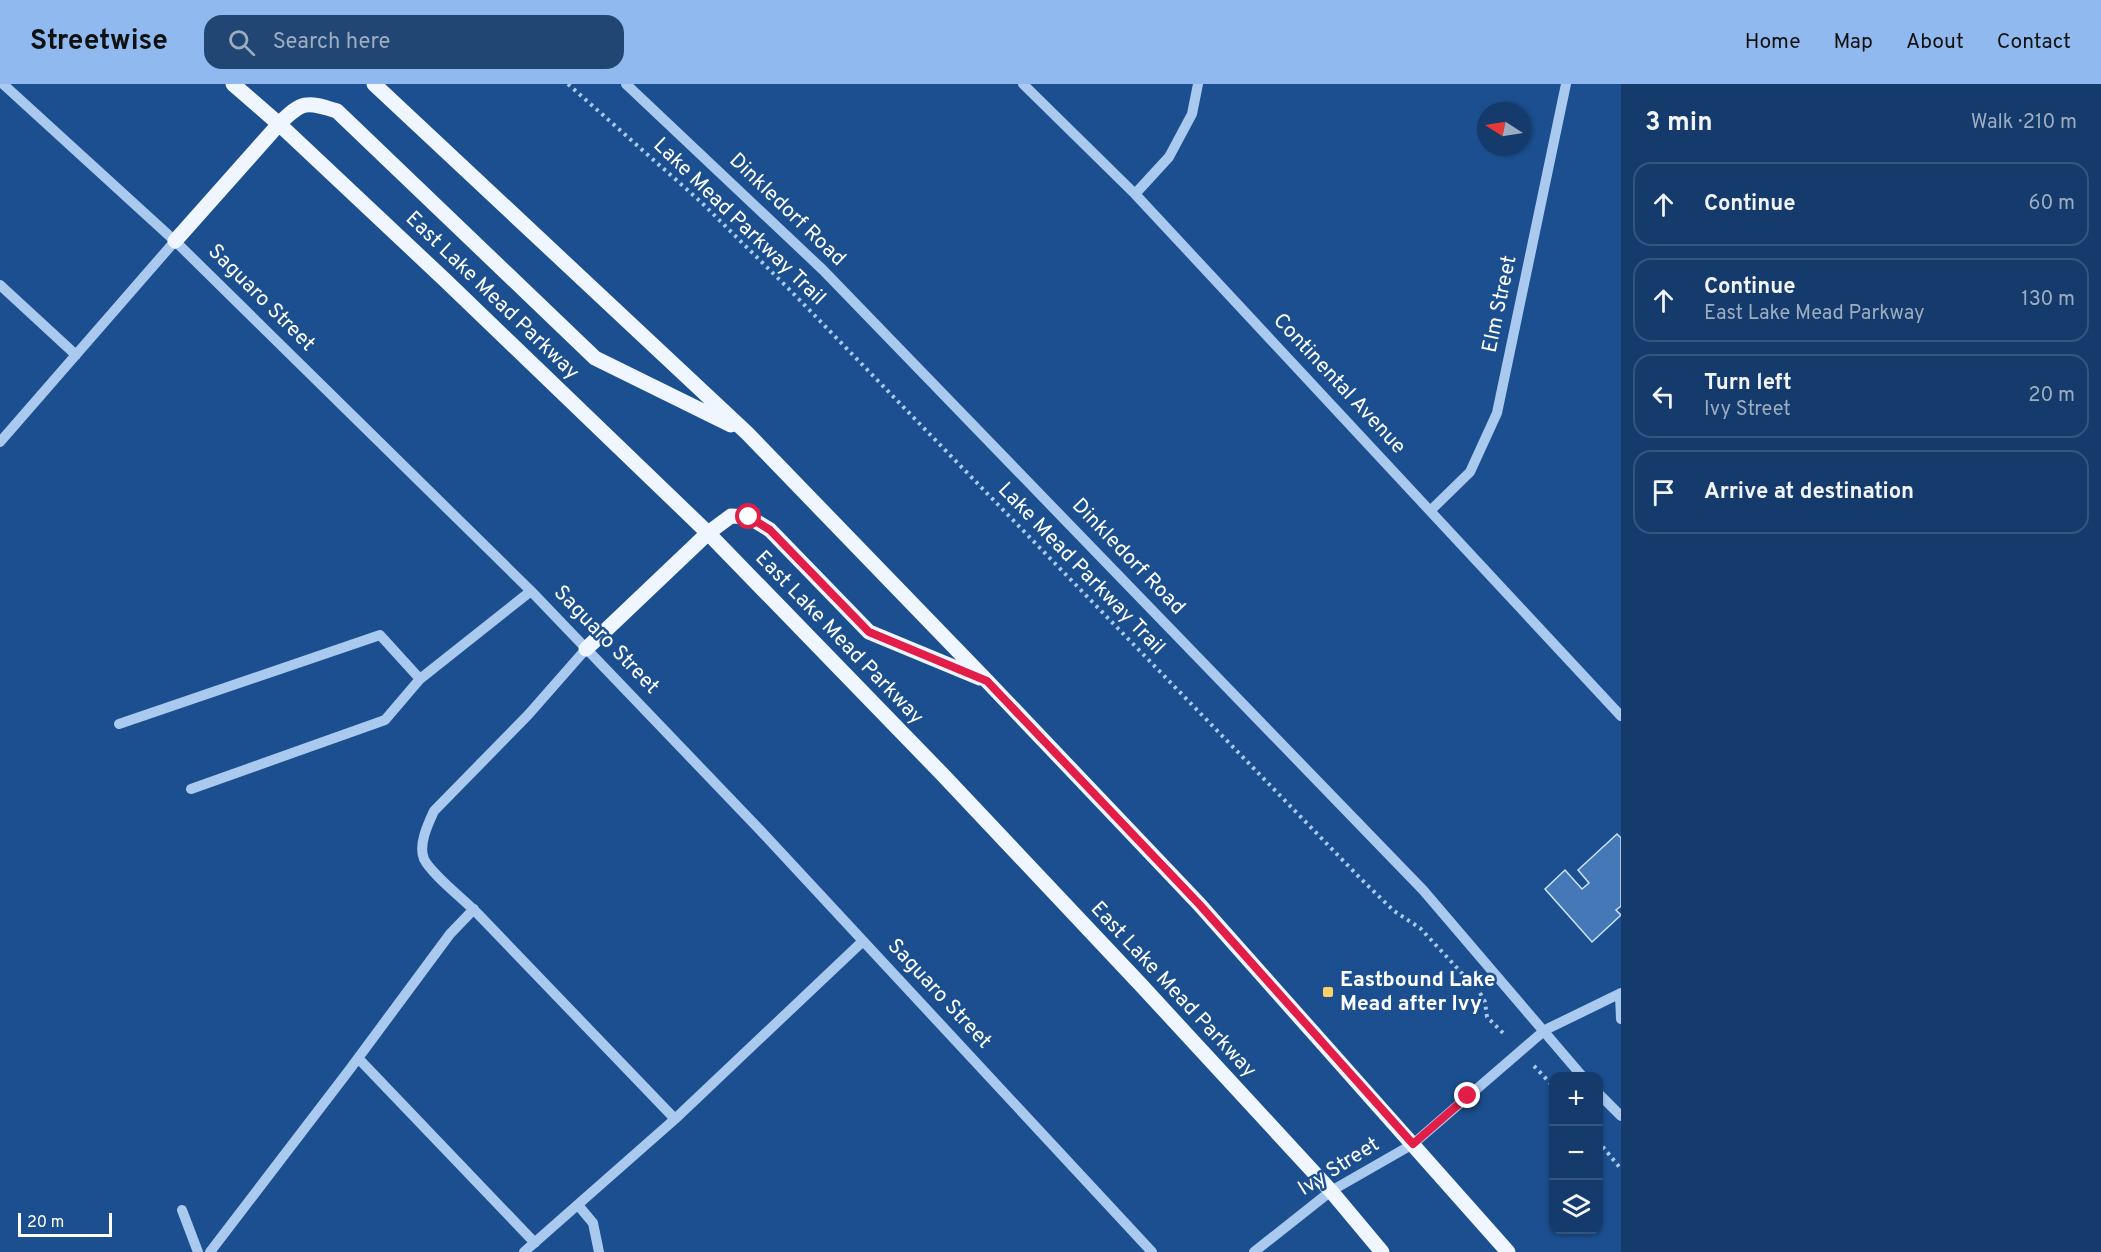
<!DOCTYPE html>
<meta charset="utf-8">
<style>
:root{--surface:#143b6b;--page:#214673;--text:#f1f3f6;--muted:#9dadc1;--line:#33557e;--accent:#90b9f0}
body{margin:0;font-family:Overpass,sans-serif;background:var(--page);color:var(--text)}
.controls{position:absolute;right:18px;bottom:18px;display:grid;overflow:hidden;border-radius:12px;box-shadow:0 2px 4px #0004}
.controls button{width:54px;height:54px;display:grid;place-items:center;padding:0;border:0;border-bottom:2px solid var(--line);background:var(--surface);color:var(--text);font:30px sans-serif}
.compass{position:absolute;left:1477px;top:18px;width:54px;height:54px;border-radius:50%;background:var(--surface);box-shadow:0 2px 4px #0004;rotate:282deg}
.scale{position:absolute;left:18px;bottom:15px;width:94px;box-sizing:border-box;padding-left:6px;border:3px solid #fff;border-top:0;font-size:16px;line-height:21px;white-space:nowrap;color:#fff;-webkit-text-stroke:4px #1b4f8f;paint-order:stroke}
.stop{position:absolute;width:18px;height:18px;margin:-14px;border:4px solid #e11d48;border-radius:50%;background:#fff}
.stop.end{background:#e11d48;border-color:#fff;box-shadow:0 2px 6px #0008}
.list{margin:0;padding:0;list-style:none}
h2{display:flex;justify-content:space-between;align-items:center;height:78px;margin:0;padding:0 24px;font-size:26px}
h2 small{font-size:20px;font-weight:400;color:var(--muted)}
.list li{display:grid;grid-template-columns:39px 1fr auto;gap:18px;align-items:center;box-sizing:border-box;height:84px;margin:0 12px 12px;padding:0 12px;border:2px solid var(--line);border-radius:18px}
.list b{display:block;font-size:22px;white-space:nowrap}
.list p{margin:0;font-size:20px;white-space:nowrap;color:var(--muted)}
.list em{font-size:20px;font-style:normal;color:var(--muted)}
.icon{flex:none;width:33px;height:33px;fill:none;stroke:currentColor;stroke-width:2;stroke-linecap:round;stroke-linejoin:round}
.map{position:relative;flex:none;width:1621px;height:1168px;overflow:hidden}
header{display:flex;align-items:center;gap:36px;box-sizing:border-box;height:84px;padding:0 30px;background:var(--accent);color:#111}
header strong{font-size:28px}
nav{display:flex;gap:33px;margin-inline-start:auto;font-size:21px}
.search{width:420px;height:54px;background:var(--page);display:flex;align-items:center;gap:15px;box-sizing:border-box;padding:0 21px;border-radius:18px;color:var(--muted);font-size:22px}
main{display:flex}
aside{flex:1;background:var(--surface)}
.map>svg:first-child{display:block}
</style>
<header>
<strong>Streetwise</strong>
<div class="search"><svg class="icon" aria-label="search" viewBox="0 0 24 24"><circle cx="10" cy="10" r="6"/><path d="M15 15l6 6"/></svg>Search here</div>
<nav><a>Home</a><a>Map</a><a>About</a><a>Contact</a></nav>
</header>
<main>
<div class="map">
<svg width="1621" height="1168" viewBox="0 0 1621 1168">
<rect width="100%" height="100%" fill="#1b4f8f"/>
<path fill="#4478b7" stroke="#cfe3fa" stroke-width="1.5" d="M1617,750L1621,754V822L1616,826L1621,831L1592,858L1545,805L1565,786L1582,805L1589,799L1578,786Z"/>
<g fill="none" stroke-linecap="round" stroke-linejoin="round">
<path stroke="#a9c9ee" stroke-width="4" stroke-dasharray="3 4.5" stroke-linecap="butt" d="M568,0L701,118L788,204L1361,795L1394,827L1420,844L1471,899
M1480,909L1485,918L1487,933L1506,952
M1534,982L1554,1003
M1598,1057L1621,1085"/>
<path stroke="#a9c9ee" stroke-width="10" d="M3,0L175,157L531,507L760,746L1152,1168
M626,0L823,186L1423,806L1582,992
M1023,0L1135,110L1621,632
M1135,110L1169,73L1192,30L1198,0
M0,201L76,271
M0,358L175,157
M1430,427L1470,388L1497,329L1566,0
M586,565L528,631L434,727C428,740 418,761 424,775C431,790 466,817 479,831C544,899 610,967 675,1035L863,857
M119,640L380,551L420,595
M191,705L385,636L420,595L531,507
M1620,910L1621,935
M358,974L535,1159
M1598,1009L1621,1032
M578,1121L593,1139L599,1168
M182,1126L198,1168
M210,1168L350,985L450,850L474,825
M524,1168L675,1035
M1254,1168L1331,1107L1413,1060L1545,946L1621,909"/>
<path stroke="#f0f6ff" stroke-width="15" d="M233,0L279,40L446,197L708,449L943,691L1141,901L1331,1107L1382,1168
M374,0L747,349L987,597L1199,820L1508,1168
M175,157L279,40C302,17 306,17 337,27L595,274L731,341
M586,565L708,449L731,432L749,433L770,446L869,548L980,594"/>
</g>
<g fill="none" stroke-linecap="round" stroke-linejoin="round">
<path stroke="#e11d48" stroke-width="8" d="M749,433L770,446L869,548L987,597L1199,820L1413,1060L1468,1012"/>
</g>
<rect fill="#ffd166" stroke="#1b4f8f" stroke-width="2" x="1322" y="902" width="12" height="12" rx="3"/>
<g text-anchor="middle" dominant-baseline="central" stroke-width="5" stroke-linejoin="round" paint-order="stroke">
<g font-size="21" fill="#fff" stroke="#1b4f8f">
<text transform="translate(787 126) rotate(44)">Dinkledorf Road</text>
<text transform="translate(739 138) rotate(44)">Lake Mead Parkway Trail</text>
<text transform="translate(492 212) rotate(44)">East Lake Mead Parkway</text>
<text transform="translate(261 214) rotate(45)">Saguaro Street</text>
<text transform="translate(1500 220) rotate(-78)">Elm Street</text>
<text transform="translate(1339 300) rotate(47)">Continental Avenue</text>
<text transform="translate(1128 473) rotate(46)">Dinkledorf Road</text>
<text transform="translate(1081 485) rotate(46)">Lake Mead Parkway Trail</text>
<text transform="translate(839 554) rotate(46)">East Lake Mead Parkway</text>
<text transform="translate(606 556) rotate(46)">Saguaro Street</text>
<text transform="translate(1173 906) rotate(47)">East Lake Mead Parkway</text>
<text transform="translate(939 910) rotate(47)">Saguaro Street</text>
<text transform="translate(1339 1083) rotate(-32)">Ivy Street</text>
</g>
<g font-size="21" font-weight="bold" fill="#fff" stroke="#1b4f8f" text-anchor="start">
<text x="1340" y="896">Eastbound Lake<tspan x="1340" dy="24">Mead after Ivy</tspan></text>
</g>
</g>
</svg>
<div class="controls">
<button>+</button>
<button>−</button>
<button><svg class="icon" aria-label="layers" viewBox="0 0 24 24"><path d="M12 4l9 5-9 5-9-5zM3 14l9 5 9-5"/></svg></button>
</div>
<svg class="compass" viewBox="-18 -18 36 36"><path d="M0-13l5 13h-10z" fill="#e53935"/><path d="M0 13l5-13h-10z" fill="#9dadc1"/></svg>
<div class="scale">20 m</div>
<div class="stop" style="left:749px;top:433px"></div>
<div class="stop end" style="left:1468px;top:1012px"></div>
</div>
<aside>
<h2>3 min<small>Walk · 210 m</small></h2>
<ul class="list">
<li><svg class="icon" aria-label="ahead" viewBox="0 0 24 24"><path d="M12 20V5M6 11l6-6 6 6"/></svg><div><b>Continue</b></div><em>60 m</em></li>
<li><svg class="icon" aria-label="ahead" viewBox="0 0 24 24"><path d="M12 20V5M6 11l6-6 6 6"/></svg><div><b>Continue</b><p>East Lake Mead Parkway</p></div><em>130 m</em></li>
<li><svg class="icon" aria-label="left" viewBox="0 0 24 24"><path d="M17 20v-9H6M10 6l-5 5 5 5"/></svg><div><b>Turn left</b><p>Ivy Street</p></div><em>20 m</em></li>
<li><svg class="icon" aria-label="arrive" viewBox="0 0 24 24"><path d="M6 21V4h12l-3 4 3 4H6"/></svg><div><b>Arrive at destination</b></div></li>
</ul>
</aside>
</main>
